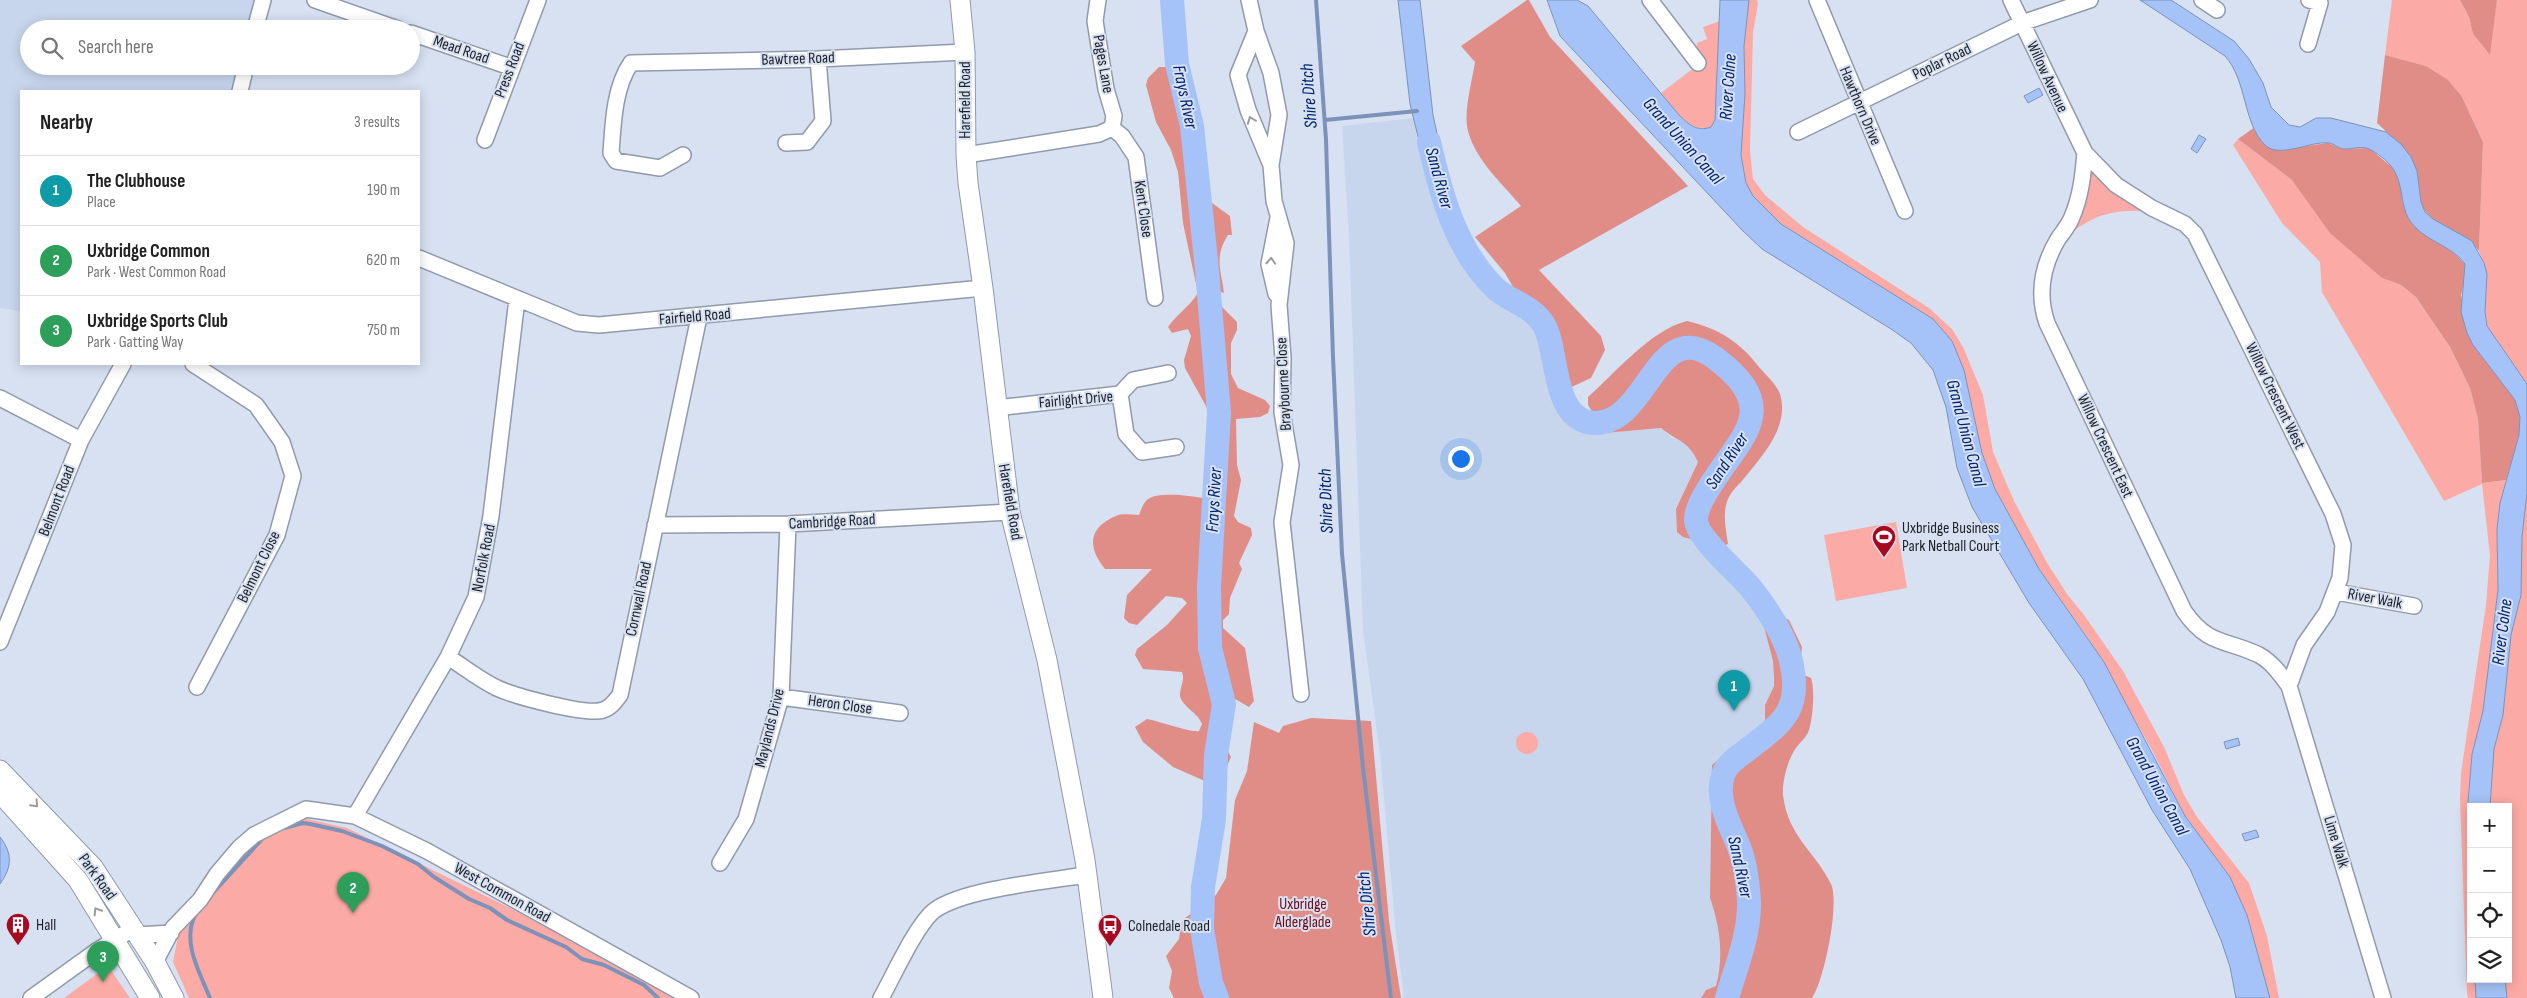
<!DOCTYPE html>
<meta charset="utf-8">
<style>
:root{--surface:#fff;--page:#f6f6f6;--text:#222;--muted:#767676;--line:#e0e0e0;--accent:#111827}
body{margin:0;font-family:"Sofia Sans Condensed",sans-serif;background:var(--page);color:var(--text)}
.controls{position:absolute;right:15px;bottom:15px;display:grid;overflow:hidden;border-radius:0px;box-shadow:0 2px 12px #0003}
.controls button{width:45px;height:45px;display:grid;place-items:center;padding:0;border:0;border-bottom:1px solid var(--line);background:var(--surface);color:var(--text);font:25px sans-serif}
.you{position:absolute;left:1460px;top:458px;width:18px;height:18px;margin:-12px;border:4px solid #fff;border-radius:50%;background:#1a73e8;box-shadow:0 0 0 8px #1a73e833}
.badge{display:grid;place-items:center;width:32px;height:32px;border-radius:50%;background:var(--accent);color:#fff;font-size:16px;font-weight:700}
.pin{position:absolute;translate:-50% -41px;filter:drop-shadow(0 1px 2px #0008)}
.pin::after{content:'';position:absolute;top:26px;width:18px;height:15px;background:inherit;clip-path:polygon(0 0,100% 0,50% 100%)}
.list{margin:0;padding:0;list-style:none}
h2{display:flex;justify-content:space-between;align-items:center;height:65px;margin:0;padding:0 20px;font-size:21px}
h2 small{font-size:16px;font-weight:400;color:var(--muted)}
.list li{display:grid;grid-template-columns:32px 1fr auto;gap:15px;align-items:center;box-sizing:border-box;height:70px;padding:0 20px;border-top:1px solid var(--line)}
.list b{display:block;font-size:19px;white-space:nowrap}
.list p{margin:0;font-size:16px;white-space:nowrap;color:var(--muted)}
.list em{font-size:16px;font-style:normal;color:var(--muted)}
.icon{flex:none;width:28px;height:28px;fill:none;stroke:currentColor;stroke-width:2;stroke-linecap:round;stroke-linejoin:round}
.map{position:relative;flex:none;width:2527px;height:998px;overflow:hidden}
.search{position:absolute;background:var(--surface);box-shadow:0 2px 12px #0003;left:20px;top:20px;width:400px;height:55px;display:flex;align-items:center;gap:12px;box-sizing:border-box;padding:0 18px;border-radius:28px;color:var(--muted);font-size:19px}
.panel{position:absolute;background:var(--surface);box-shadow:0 2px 12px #0003;left:20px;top:90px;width:400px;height:275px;border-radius:0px}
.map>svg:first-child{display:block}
</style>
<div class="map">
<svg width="2527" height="998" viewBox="0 0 2527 998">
<rect width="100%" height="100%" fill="#d7e1f2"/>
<path fill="#c8d6ed" d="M0,0H263L256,29H29V66H246L240,91H21V311L0,308Z
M1414,118L1419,151L1428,177L1445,214L1485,282L1538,327L1555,404L1578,430L1605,433L1661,428L1672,438L1680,439L1691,448L1698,462L1676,509L1683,537H1690L1736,582L1757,609L1764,627L1773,661L1774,686L1765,705V719L1762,726L1748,735L1710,898L1717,918L1722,954L1720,970L1716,986L1706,990L1701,998H1404L1396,935L1380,753L1363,631L1349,238L1342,126Z"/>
<path fill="#fcaaa6" d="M1749,0H1757L1758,4L1753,32L1750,151L1753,179L1765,195L1803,227L1929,308L1952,329L1963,347L1983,395L1993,452L2014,501L2046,561L2067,594L2084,615L2123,671L2164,747L2184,795L2197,817L2249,883L2267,936L2279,998H2270L2247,915L2230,877L2185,816L2152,750L2088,638L2039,569L1995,489L1982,453L1964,370L1933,319L1781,224L1753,196L1746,183L1741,155L1745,94L1744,46Z
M2392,0H2460L2469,17L2473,34L2489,54L2497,0H2527V384L2487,326L2485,312L2487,274L2479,251L2483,142L2462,97L2426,66L2385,55Z
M1720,21L1715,120L1711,127C1688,135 1674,108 1661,93L1695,67L1697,43L1707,39L1703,27Z
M2238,139L2292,180L2382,278L2401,285L2416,297L2450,347L2470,388L2478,419L2482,483L2506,480L2500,503L2497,529L2498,590L2483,711L2472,754L2468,802L2471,849V979H2475L2476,998H2468L2467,993L2460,799L2461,773L2486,605L2490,555L2482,484L2444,501L2322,292L2320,262L2282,223L2233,145Z
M2090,172L2095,173L2148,211C2112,210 2095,214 2067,236Z
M2527,494V998H2507L2505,979H2508V807H2490L2494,749L2503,715L2511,635L2521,595L2522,537Z
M1896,522L1907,588L1836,601L1824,535Z
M1516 743a11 11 0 1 1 22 0a11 11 0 1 1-22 0Z
M303,818L347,828L506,906L681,998H189L173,962L181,920L239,848Z
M108,966L130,998H64Z"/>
<path fill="#e08d88" d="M1527,0H1529L1550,37L1688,186L1539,270L1601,336L1605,350L1591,378L1563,391L1555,390L1551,360L1555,346L1553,331L1513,287L1505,273L1475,237L1521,206C1502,183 1476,161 1468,131C1463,112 1472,82 1475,62L1461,46Z
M2460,0H2497L2490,55L2473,34L2469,17Z
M2385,55L2426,66L2448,80L2462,97L2483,142L2479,251C2465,231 2439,230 2426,212C2417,200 2421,184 2416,171C2408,150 2393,138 2377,123Z
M1159,67H1166L1184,78L1188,93V123L1205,189L1212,203L1230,216L1232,235H1228C1214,257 1221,269 1224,293L1221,292V306L1237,322V330L1231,343V374L1238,388L1265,400L1270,406L1268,413L1260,417L1236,419L1237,465L1241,480L1234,516L1238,522L1251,528L1252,535L1239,563L1242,569L1230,598L1229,614L1223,620V628L1245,648L1254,701L1249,707L1230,696C1227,699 1221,703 1219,707C1213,719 1225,746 1231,757L1222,778L1207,782L1173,767L1143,742L1135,727L1147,719C1159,721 1191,733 1199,731L1202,724C1198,713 1186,709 1181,699C1177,690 1186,682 1182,672L1143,669L1135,655L1137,649L1167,625L1187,603L1182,598L1166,596L1137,625L1129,623L1124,618L1127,595L1152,569H1105C1088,548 1087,528 1116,516C1122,513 1132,515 1139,515C1141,510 1143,503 1147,500C1157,491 1191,496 1203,498L1215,455L1212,417L1185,368L1184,360L1191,336L1188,329L1172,333L1168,327C1177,314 1189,307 1198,293L1183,223L1178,172L1171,150L1156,122L1146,85L1148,78Z
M2255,127L2265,145L2277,150L2328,143L2342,149L2369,148L2393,168L2399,176L2409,219L2417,229L2454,253L2465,264L2466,276L2461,295L2473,345L2515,400L2520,417L2519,435L2506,480L2482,483L2478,419L2470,388L2450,347L2416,297L2401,285L2382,278L2330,233L2292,180L2238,139Z
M1687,321C1718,328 1740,342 1759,367C1765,374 1777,385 1780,394C1790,428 1761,457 1742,481C1737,486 1731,492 1728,499C1722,513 1726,529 1728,544L1721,547L1683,537L1677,532L1676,509L1698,462C1688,440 1678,442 1661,428L1605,433L1588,405V397C1615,373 1652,329 1687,321Z
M1783,617L1789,620L1802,647L1799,673L1811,678C1815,689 1813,718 1809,730C1807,737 1800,742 1796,748C1788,759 1782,781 1783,795C1788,837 1815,851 1831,884C1840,903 1824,981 1812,998H1701L1706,990L1716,986C1724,957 1720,926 1710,898L1712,765L1748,735L1762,726L1765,720V705L1774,686V678L1773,661L1764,627Z
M1311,718L1371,721L1389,921L1401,998H1174L1169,988L1172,971L1166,956L1179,939L1181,924L1185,918L1216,895L1226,878L1235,800L1247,771L1254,722L1279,733L1283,726Z"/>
<path fill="#a5c3f8" stroke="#7c92b9" d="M1398,0H1420L1433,115L1445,170L1428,177L1410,104Z
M1547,0H1577L1588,6L1679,115C1689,125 1697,132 1711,127L1715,120L1720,0H1749L1744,46L1745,94L1741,155L1746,183L1753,196L1781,224L1933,319L1952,341L1964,370L1982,453L1995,489L2039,569L2104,662L2185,816L2230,877L2247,915L2270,998H2236L2230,967L2221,940L2190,869L2152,810L2083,679L2029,603L1972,507L1957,468L1946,407L1933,370L1911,343L1891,329L1762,249L1742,230L1560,36Z
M2140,0H2171L2234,41L2249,59L2263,83L2271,107L2289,125L2300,127L2316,118H2331L2386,132L2401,144L2411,157L2417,171L2421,202L2425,212L2433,219L2472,241L2484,263L2487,274L2485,312L2487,326L2527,384V493L2522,537L2521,595L2511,635L2503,715L2494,749L2490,807H2471V849L2468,802L2472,754L2483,711L2498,590L2497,529L2500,503L2519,435L2520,417L2515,400L2473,345L2467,333L2461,312L2465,264C2453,247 2431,243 2416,228C2391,204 2415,174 2371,150C2363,145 2353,149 2345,149C2338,149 2334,143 2328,143C2309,141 2280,159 2265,145C2243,124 2247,80 2225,56Z
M2039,88L2043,95L2028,103L2024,96Z
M2199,135L2206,139L2197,153L2191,149Z
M2238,738L2240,745L2226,749L2224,742Z
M2256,830L2259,837L2245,841L2242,834Z
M0,837C13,854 12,867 0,884Z
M2475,979H2505L2507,998H2476Z"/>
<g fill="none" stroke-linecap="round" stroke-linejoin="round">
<path stroke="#7c92b9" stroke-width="4" d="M1316,0L1326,140L1333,357L1342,554L1363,768L1391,998
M1325,120L1417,111
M280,829L303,823L310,824L342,831L382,846L418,864L434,877L469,899L490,908L507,920L566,947L582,959L604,965L644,985L658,998
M212,894L263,838
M196,913C181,941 199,971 210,998"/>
<path stroke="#a5c3f8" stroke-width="24" d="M1172,0L1177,64L1192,126L1207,270L1219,413L1209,587L1210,648L1224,704L1216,755L1214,819L1203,887L1202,929L1211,983L1217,998
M1429,142C1441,194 1455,249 1495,288C1510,302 1533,306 1544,325C1559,352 1551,420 1594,423C1649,425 1655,314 1715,358C1785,410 1739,437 1707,491C1702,499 1696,511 1696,520C1696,537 1738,573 1750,587C1766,607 1783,632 1790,657C1804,711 1782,723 1743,753C1735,759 1726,765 1723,775C1715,800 1730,825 1739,847C1745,862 1748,885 1749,901C1750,934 1736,967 1727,998"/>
<defs>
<path id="minor" d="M315,0L398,29
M1098,0L1095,21L1106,89L1114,116L1112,128
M1249,0L1256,31L1271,73L1279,115L1271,165L1274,201L1286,243L1279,305L1283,358L1282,412L1291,465L1282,522L1301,694
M1650,0L1698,63
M1817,0L1905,211
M2011,0L2085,153L2116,185L2152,208L2185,224L2195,234L2333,514L2343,545L2340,578L2327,612L2304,645L2289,686
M2202,0L2217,10
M255,29L263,0
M1256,31L1238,75L1248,110L1271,165
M411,33L510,67
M2308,44L2320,3L2309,0
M240,91L246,66
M1112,128L1122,136L1136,157L1155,298
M1798,132L2022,23L2090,0
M485,140L538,0
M786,143L807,142L823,121L818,59
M2085,153C2083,175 2081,196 2072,217C2069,225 2063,232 2058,239C2042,266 2037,294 2047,323L2184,611C2208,646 2226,639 2259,655C2272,662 2281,675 2289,686L2383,998
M683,155L660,168L616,161L611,153C613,125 614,87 631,63L818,59L965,52
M966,155L1099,134L1112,128
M419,258L577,323L599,325L983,288
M1276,294L1269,264L1278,218
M193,364L256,405L282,442L293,476L277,535L197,687
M1120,394L1133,380L1168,373
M0,398L81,440
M996,408L1120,394L1126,434L1142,452L1176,447
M655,525L788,524L1010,512
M2336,592L2414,606
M0,642L81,440L123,364
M448,657C464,667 480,680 497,688C514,696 587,716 603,710C611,708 615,701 620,695L699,317
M781,697L900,713
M355,816L448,657L476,597L491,516L517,299
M720,863L746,819L781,697L788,524
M138,935L171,933
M155,962L173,928L200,900L217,874L239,848L254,835L306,809L355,816L427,851L691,998
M31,998L95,952L134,928
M881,998C893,977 917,923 935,910C964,889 1048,881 1086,875"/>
<path id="major" d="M960,0L965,52L966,155L968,183L983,288L1010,512L1047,660L1085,860L1103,998
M0,770L93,867L155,962L174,998
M0,793L78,880L150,998"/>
</defs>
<use href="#minor" stroke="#919aaa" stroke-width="18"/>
<use href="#major" stroke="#919aaa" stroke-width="21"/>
<use href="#minor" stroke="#fff" stroke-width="15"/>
<use href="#major" stroke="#fff" stroke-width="19"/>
</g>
<defs><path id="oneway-chevron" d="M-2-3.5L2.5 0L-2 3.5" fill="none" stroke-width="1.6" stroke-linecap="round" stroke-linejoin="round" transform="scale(1.25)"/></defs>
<g stroke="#999b9e">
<use href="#oneway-chevron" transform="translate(1251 120) rotate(-111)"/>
<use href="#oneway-chevron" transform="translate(1271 261) rotate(-87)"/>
<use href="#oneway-chevron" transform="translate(35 804) rotate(47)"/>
<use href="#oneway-chevron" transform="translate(97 911) rotate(-122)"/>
</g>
<defs>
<symbol id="stadium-pin" viewBox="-11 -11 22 30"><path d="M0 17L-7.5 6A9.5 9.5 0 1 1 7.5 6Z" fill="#a50a21" stroke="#d7e1f2"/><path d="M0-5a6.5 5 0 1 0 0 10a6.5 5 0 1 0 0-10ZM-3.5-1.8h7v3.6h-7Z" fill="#fff"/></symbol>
<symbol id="building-pin" viewBox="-11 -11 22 30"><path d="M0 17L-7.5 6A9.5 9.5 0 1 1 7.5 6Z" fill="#a50a21" stroke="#d7e1f2"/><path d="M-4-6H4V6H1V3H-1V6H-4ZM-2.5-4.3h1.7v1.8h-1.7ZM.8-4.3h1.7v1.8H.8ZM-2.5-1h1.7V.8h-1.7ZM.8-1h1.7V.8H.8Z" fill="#fff"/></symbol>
<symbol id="bus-pin" viewBox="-11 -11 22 30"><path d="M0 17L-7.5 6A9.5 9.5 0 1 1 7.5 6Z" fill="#a50a21" stroke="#d7e1f2"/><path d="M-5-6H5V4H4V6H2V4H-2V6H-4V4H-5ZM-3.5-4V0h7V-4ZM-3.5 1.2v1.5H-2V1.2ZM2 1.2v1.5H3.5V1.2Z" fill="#fff"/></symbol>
</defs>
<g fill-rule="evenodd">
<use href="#stadium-pin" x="1870" y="523" width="28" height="38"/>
<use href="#building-pin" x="4" y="911" width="28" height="38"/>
<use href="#bus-pin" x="1096" y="912" width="28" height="38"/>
</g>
<g text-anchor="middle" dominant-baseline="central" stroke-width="4" stroke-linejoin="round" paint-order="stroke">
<g font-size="16" fill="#1d2127" stroke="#d7e1f2">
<text transform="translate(461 50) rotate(19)">Mead Road</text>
<text transform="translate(798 59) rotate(-2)">Bawtree Road</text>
<text transform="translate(1942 62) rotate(-26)">Poplar Road</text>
<text transform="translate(1103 64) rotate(80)">Pages Lane</text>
<text transform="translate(510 70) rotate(-69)">Press Road</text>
<text transform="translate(2047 77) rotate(65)">Willow Avenue</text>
<text transform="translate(965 100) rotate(-90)">Harefield Road</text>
<text transform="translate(1860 106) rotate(67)">Hawthorn Drive</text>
<text transform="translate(1143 209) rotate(82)">Kent Close</text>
<text transform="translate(695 317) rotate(-5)">Fairfield Road</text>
<text transform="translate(1284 384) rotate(-93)">Braybourne Close</text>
<text transform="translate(2275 396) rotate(64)">Willow Crescent West</text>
<text transform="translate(1076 400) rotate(-5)">Fairlight Drive</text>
<text transform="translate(2105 446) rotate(65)">Willow Crescent East</text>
<text transform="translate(57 501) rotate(-69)">Belmont Road</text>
<text transform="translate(1010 502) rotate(80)">Harefield Road</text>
<text transform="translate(832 522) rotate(-3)">Cambridge Road</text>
<text transform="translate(484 558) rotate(-79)">Norfolk Road</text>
<text transform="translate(259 567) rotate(-64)">Belmont Close</text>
<text transform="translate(639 599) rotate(-78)">Cornwall Road</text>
<text transform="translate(2375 599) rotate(11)">River Walk</text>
<text transform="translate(840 705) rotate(8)">Heron Close</text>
<text transform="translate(770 728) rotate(-76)">Maylands Drive</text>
<text transform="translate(2336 842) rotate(73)">Lime Walk</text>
<text transform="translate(97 877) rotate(54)">Park Road</text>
<text transform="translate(502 893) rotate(29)">West Common Road</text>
</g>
<g font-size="16" fill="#1d2127" stroke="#d7e1f2" text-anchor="start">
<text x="1902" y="528">Uxbridge Business<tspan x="1902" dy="18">Park Netball Court</tspan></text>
<text x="36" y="925">Hall</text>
<text x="1128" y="926">Colnedale Road</text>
</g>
<g font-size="16" fill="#6f0915" stroke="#d7e1f2">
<text x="1303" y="904">Uxbridge<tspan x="1303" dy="18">Alderglade</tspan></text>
</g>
<g font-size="18" font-style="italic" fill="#00236b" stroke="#d7e1f2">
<text transform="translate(1728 87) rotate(-86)">River Colne</text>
<text transform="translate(1309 96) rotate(-94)">Shire Ditch</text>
<text transform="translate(1185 97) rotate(78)">Frays River</text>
<text transform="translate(1683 141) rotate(48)">Grand Union Canal</text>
<text transform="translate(1439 178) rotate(75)">Sand River</text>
<text transform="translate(1966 433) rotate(75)">Grand Union Canal</text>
<text transform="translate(1727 461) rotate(-57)">Sand River</text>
<text transform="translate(1214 500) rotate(-87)">Frays River</text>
<text transform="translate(1326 501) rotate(-92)">Shire Ditch</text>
<text transform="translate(2502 632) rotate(-83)">River Colne</text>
<text transform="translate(2157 786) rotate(61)">Grand Union Canal</text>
<text transform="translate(1740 867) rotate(78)">Sand River</text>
<text transform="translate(1367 904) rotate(-96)">Shire Ditch</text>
</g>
</g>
</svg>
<div class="controls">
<button>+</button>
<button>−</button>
<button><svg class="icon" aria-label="locate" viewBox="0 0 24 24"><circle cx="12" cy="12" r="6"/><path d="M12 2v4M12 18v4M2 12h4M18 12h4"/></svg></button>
<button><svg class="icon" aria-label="layers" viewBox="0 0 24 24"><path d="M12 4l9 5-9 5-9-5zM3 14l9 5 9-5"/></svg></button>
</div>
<div class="you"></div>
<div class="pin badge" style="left:1734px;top:711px;background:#0f9aa8">1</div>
<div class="pin badge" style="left:353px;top:913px;background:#2e9e5b">2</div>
<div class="pin badge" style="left:103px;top:982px;background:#2e9e5b">3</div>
<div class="search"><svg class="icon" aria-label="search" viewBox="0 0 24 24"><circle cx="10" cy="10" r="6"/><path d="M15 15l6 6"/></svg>Search here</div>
<section class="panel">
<h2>Nearby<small>3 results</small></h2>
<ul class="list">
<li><span class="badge" style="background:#0f9aa8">1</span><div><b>The Clubhouse</b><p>Place</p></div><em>190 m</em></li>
<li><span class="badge" style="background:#2e9e5b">2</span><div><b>Uxbridge Common</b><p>Park · West Common Road</p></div><em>620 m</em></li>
<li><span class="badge" style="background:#2e9e5b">3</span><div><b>Uxbridge Sports Club</b><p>Park · Gatting Way</p></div><em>750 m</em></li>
</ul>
</section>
</div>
